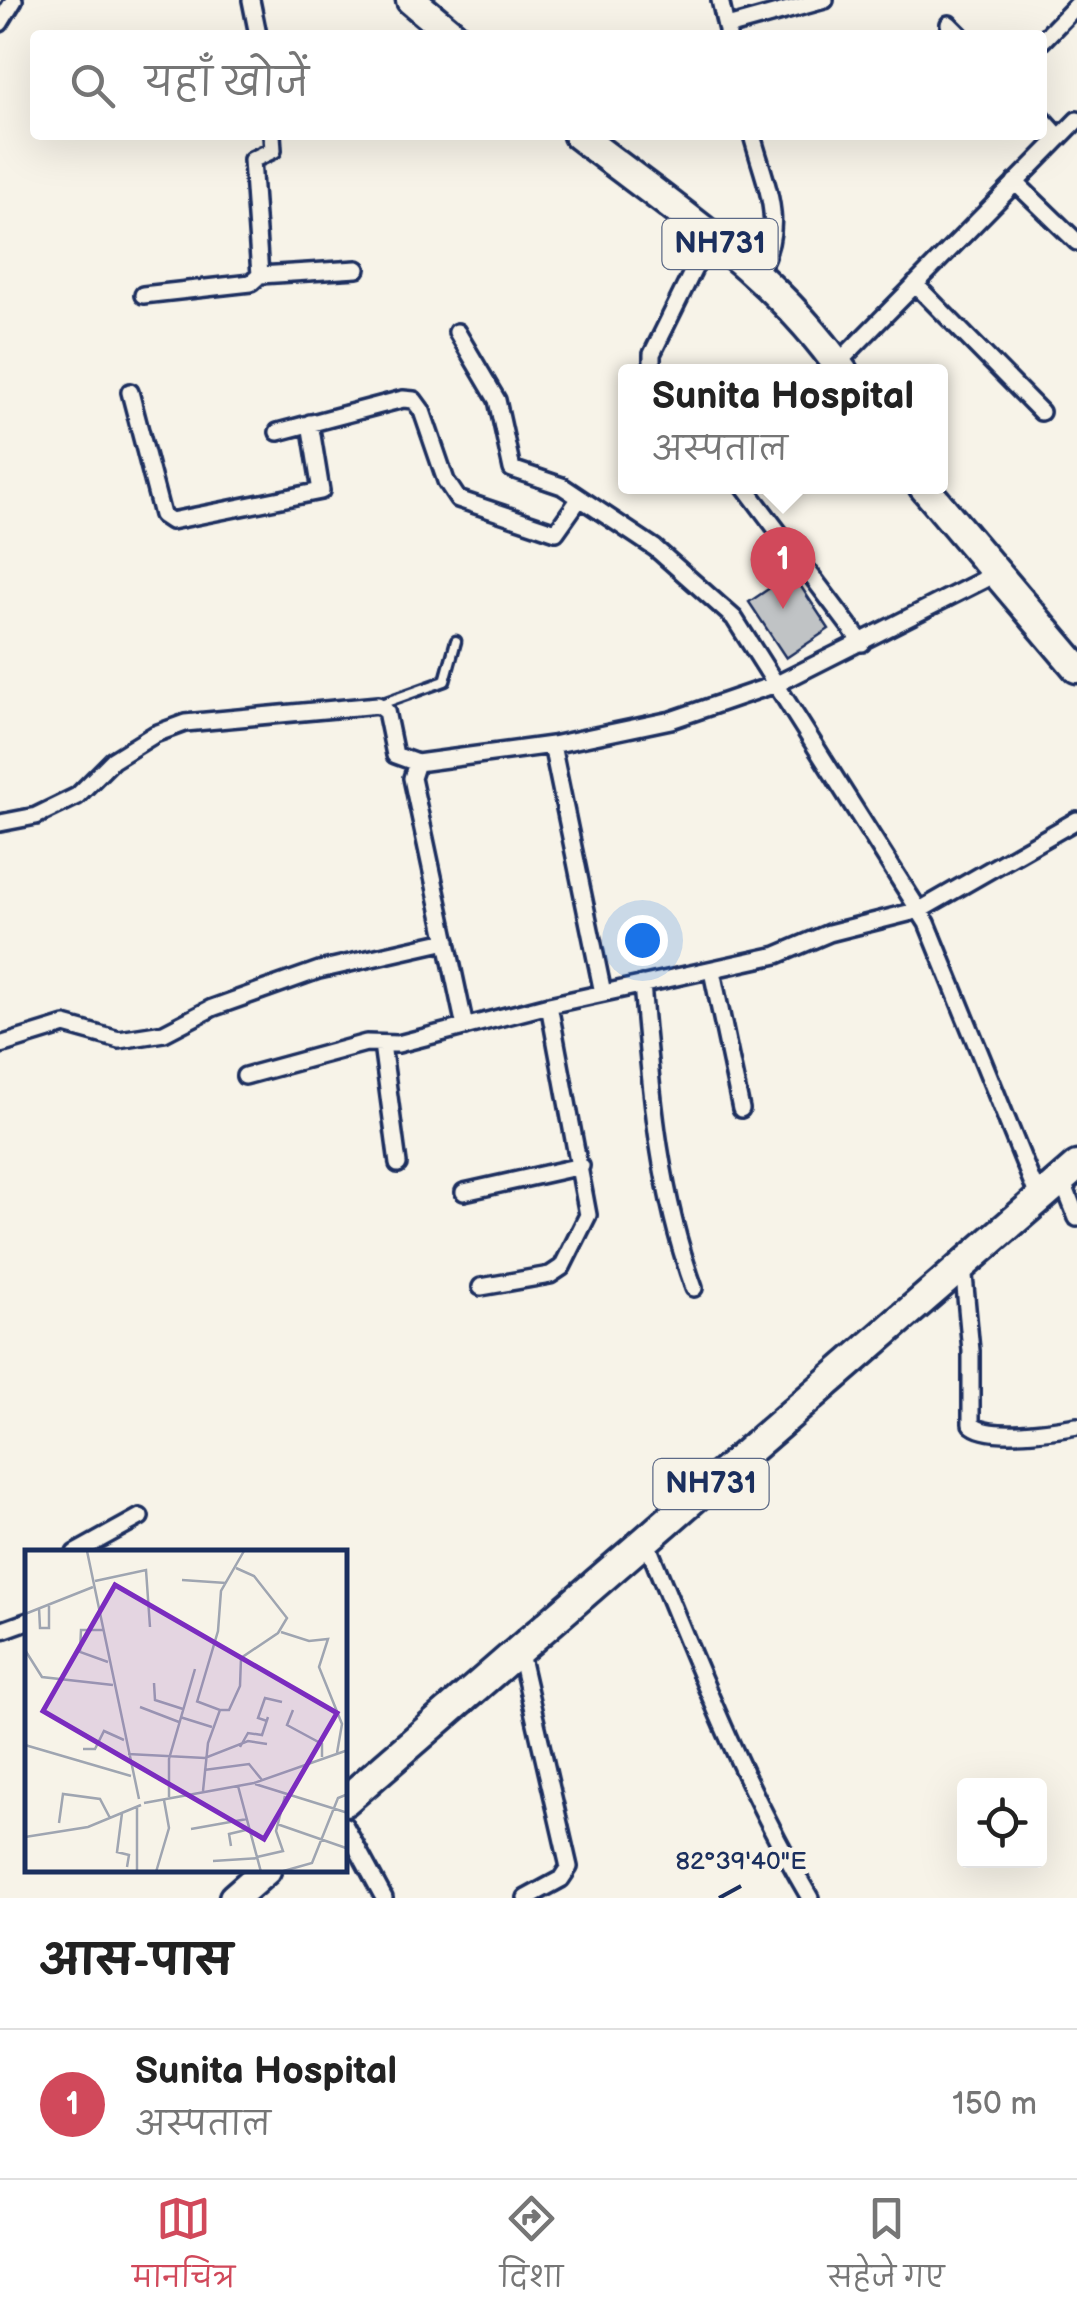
<!DOCTYPE html>
<html lang="hi">
<meta charset="utf-8">
<style>
:root{--surface:#fff;--page:#f6f6f6;--text:#222;--muted:#767676;--line:#e0e0e0;--accent:#d1495b}
body{margin:0;font-family:"Balsamiq Sans","Playpen Sans Deva",sans-serif;background:var(--page);color:var(--text)}
.controls{position:absolute;right:30px;bottom:30px;display:grid;overflow:hidden;border-radius:10px;box-shadow:0 10px 40px #0002}
.controls button{width:90px;height:90px;display:grid;place-items:center;padding:0;border:0;border-bottom:2px solid var(--line);background:var(--surface);color:var(--text);font:50px sans-serif}
.you{position:absolute;left:642px;top:940px;width:35px;height:35px;margin:-25px;border:8px solid #fff;border-radius:50%;background:#1a73e8;box-shadow:0 0 0 15px #1a73e833}
.badge{display:grid;place-items:center;width:65px;height:65px;border-radius:50%;background:var(--accent);color:#fff;font-size:32px;font-weight:700}
.pin{position:absolute;translate:-50% -82px;filter:drop-shadow(0 2px 5px #0008)}
.pin::after{content:'';position:absolute;top:52px;width:35px;height:30px;background:inherit;clip-path:polygon(0 0,100% 0,50% 100%)}
.popup{position:absolute;left:618px;top:364px;width:330px;height:130px;box-sizing:border-box;display:grid;place-content:center;border-radius:10px;background:var(--surface);filter:drop-shadow(0 2px 8px #0005);font-size:32px;white-space:nowrap;color:var(--muted)}
.popup b{font-size:38px;color:var(--text)}
.popup::after{content:'';position:absolute;left:50%;top:100%;margin-left:-20px;border:20px solid transparent;border-top-color:var(--surface)}
.list{margin:0;padding:0;list-style:none}
h2{display:flex;justify-content:space-between;align-items:center;height:130px;margin:0;padding:0 40px;font-size:42px}
h2 small{font-size:32px;font-weight:400;color:var(--muted)}
.list li{display:grid;grid-template-columns:65px 1fr auto;gap:30px;align-items:center;box-sizing:border-box;height:150px;padding:0 40px;border-top:2px solid var(--line)}
.list b{display:block;font-size:38px;white-space:nowrap}
.list p{margin:0;font-size:32px;white-space:nowrap;color:var(--muted)}
.list em{font-size:32px;font-style:normal;color:var(--muted)}
.icon{flex:none;width:55px;height:55px;fill:none;stroke:currentColor;stroke-width:2;stroke-linecap:round;stroke-linejoin:round}
.map{position:relative;flex:none;width:1077px;height:1898px;overflow:hidden}
.search{position:absolute;background:var(--surface);box-shadow:0 10px 40px #0002;left:30px;right:30px;top:30px;height:110px;display:flex;align-items:center;gap:25px;box-sizing:border-box;padding:0 35px;border-radius:10px;color:var(--muted);font-size:38px}
.sheet{height:280px;background:var(--surface)}
nav{display:flex;justify-content:space-around;align-items:center;box-sizing:border-box;height:140px;border-top:2px solid var(--line);background:var(--surface);font-size:28px;color:var(--muted)}
nav a{display:grid;justify-items:center;gap:5px}
nav .on{color:var(--accent)}
.map>svg:first-child{display:block}
</style>
<div class="map">
<svg width="1077" height="1898" viewBox="0 0 1077 1898">
<rect width="100%" height="100%" fill="#f7f3e8"/>
<filter id="ink" filterUnits="userSpaceOnUse"><feTurbulence type="fractalNoise" baseFrequency=".01" numOctaves="2"/><feDisplacementMap in="SourceGraphic" scale="20" xChannelSelector="R" yChannelSelector="G"/><feConvolveMatrix kernelMatrix="1 2 1 2 8 2 1 2 1" color-interpolation-filters="sRGB"/></filter>
<g filter="url(#ink)">
<path fill="#c0c3c5" stroke="#1b2f5e" stroke-width="2.5" d="M792,573L829,629L786,658L749,602Z"/>
<g fill="none" stroke-linecap="round" stroke-linejoin="round">
<defs>
<path id="service" d="M378,705L445,681L456,641"/>
<path id="minor" d="M251,0L258,35
M720,0L728,35
M0,23L14,0
M949,24L960,35
M727,27L825,0
M1042,41L1077,5
M1042,118L1059,137
M752,135C766,188 787,223 758,273
M1015,182L1077,242
M260,275L357,269
M915,284L1041,412
M143,295L251,283L260,275L252,160L273,150L272,135
M457,332L497,400L512,469L562,486L655,548L734,618L927,923L1039,1199
M837,364L1077,120
M652,372V354L710,236
M130,392L162,515L171,521L321,491L310,423
M278,432L403,399L414,400L422,411L446,481L458,499L556,532L580,498
M744,486L862,643
M552,745L603,993
M0,823L36,816L77,796L113,760L155,734L185,723L378,705L386,711L395,755L417,763
M712,971L741,1109
M642,984C651,1089 658,1189 694,1288
M465,1027L412,778L417,763L552,745L671,720L779,683L995,574
M382,1044L398,1164
M0,1045L65,1025L119,1040L164,1033L212,1008L319,970L447,941
M245,1076L366,1043L398,1044L549,1005L777,955L829,933L920,910L1077,820
M1062,1180L1077,1218
M464,1192L581,1166
M963,1265L971,1351V1424C987,1441 1054,1430 1077,1426
M481,1287L550,1275L562,1267L588,1215L549,1005
M646,1541C696,1663 743,1784 810,1898
M75,1553L140,1517
M0,1631L28,1621
M519,1649L569,1867L561,1879L526,1898
M345,1826L384,1898"/>
<path id="trunk" d="M411,0L453,35
M578,135C672,208 774,272 843,372
M923,486L1077,668
M345,1801L1077,1166
M234,1898L266,1870"/>
</defs>
<use href="#service" stroke="#1b2f5e" stroke-width="15"/>
<use href="#minor" stroke="#1b2f5e" stroke-width="22"/>
<use href="#trunk" stroke="#1b2f5e" stroke-width="35"/>
<use href="#service" stroke="#f7f3e8" stroke-width="8"/>
<use href="#minor" stroke="#f7f3e8" stroke-width="15"/>
<use href="#trunk" stroke="#f7f3e8" stroke-width="28"/>
</g>
</g>
<path fill="none" stroke="#1b2f5e" stroke-width="4" d="M719,1898L741,1886"/>
<g text-anchor="middle" dominant-baseline="central" stroke-width="10" stroke-linejoin="round" paint-order="stroke">
<g fill="#f7f3e8" stroke="#5d6a87" stroke-width="2.5">
<rect x="662.5" y="219" width="115" height="50" rx="8"/>
<rect x="653.5" y="1459" width="115" height="50" rx="8"/>
</g>
<g font-size="30" font-weight="bold" fill="#1b2f5e">
<text x="720" y="244">NH731</text>
<text x="711" y="1484">NH731</text>
</g>
</g>
<g transform="translate(25 1550)">
<rect width="322" height="322" fill="#f7f3e8"/>
<path fill="none" stroke="#9fa5b1" stroke-width="2.5" d="M62,1L114,249M157,30L201,33M70,31L121,20L125,77M14,58L15,78H24V56M0,64L68,37M78,80H56L55,102L83,112M256,82L284,91L303,89L294,117L317,174L312,203M0,100L17,127L88,135M129,133L130,150L158,159M171,151L195,160L183,193L178,241M172,152L193,81L196,41L219,1M115,157L154,172M195,160H204L215,136L216,108L253,83L262,68L229,26L211,18M268,160L262,175L297,194V207M155,167L187,177M242,171L233,168L240,148L257,152M0,195L106,226M215,197L223,183L237,185L243,167M58,199H70L79,181L99,190M103,204L180,208L223,191L242,194M179,220L224,214L237,230M230,234L323,263M213,236L236,322M144,247V209L170,119M119,253L229,233L323,200M97,263L92,302L104,305L102,317M34,273L38,244L75,249L85,268M252,274L321,298M166,279L222,269M0,287L63,277L116,255M206,296L204,284L225,279M232,307L258,301L251,281L260,246M188,311L233,308M112,322V256M131,322L144,278L139,250M255,322L287,313L313,248L323,244"/>
<path fill="#7b2cbf" fill-opacity="0.15" stroke="#7b2cbf" stroke-width="5" d="M90,35L312,163L239,289L18,161Z"/>
<rect width="322" height="322" fill="none" stroke="#1b2f5e" stroke-width="5"/>
</g>
<g font-size="25" text-anchor="middle" fill="#1b2f5e" stroke="#f7f3e8" stroke-width="10" stroke-linejoin="round" paint-order="stroke">
<text x="741" y="1869">82°39'40"E</text>
</g>
</svg>
<div class="controls">
<button><svg class="icon" aria-label="locate" viewBox="0 0 24 24"><circle cx="12" cy="12" r="6"/><path d="M12 2v4M12 18v4M2 12h4M18 12h4"/></svg></button>
</div>
<div class="you"></div>
<div class="pin badge" style="left:783px;top:609px">1</div>
<div class="popup"><b>Sunita Hospital</b>अस्पताल</div>
<div class="search"><svg class="icon" aria-label="search" viewBox="0 0 24 24"><circle cx="10" cy="10" r="6"/><path d="M15 15l6 6"/></svg>यहाँ खोजें</div>
</div>
<section class="sheet">
<h2>आस-पास<small></small></h2>
<ul class="list">
<li><span class="badge">1</span><div><b>Sunita Hospital</b><p>अस्पताल</p></div><em>150 m</em></li>
</ul>
</section>
<nav>
<a class="on"><svg class="icon" aria-label="map" viewBox="0 0 24 24"><path d="M3 6l6-2 6 2 6-2v14l-6 2-6-2-6 2zM9 4v14M15 6v14"/></svg>मानचित्र</a>
<a><svg class="icon" aria-label="directions" viewBox="0 0 24 24"><path d="M12 3l9 9-9 9-9-9zM9 14v-3h6M13 9l2 2-2 2"/></svg>दिशा</a>
<a><svg class="icon" aria-label="saved" viewBox="0 0 24 24"><path d="M7 4h10v16l-5-4-5 4z"/></svg>सहेजे गए</a>
</nav>
